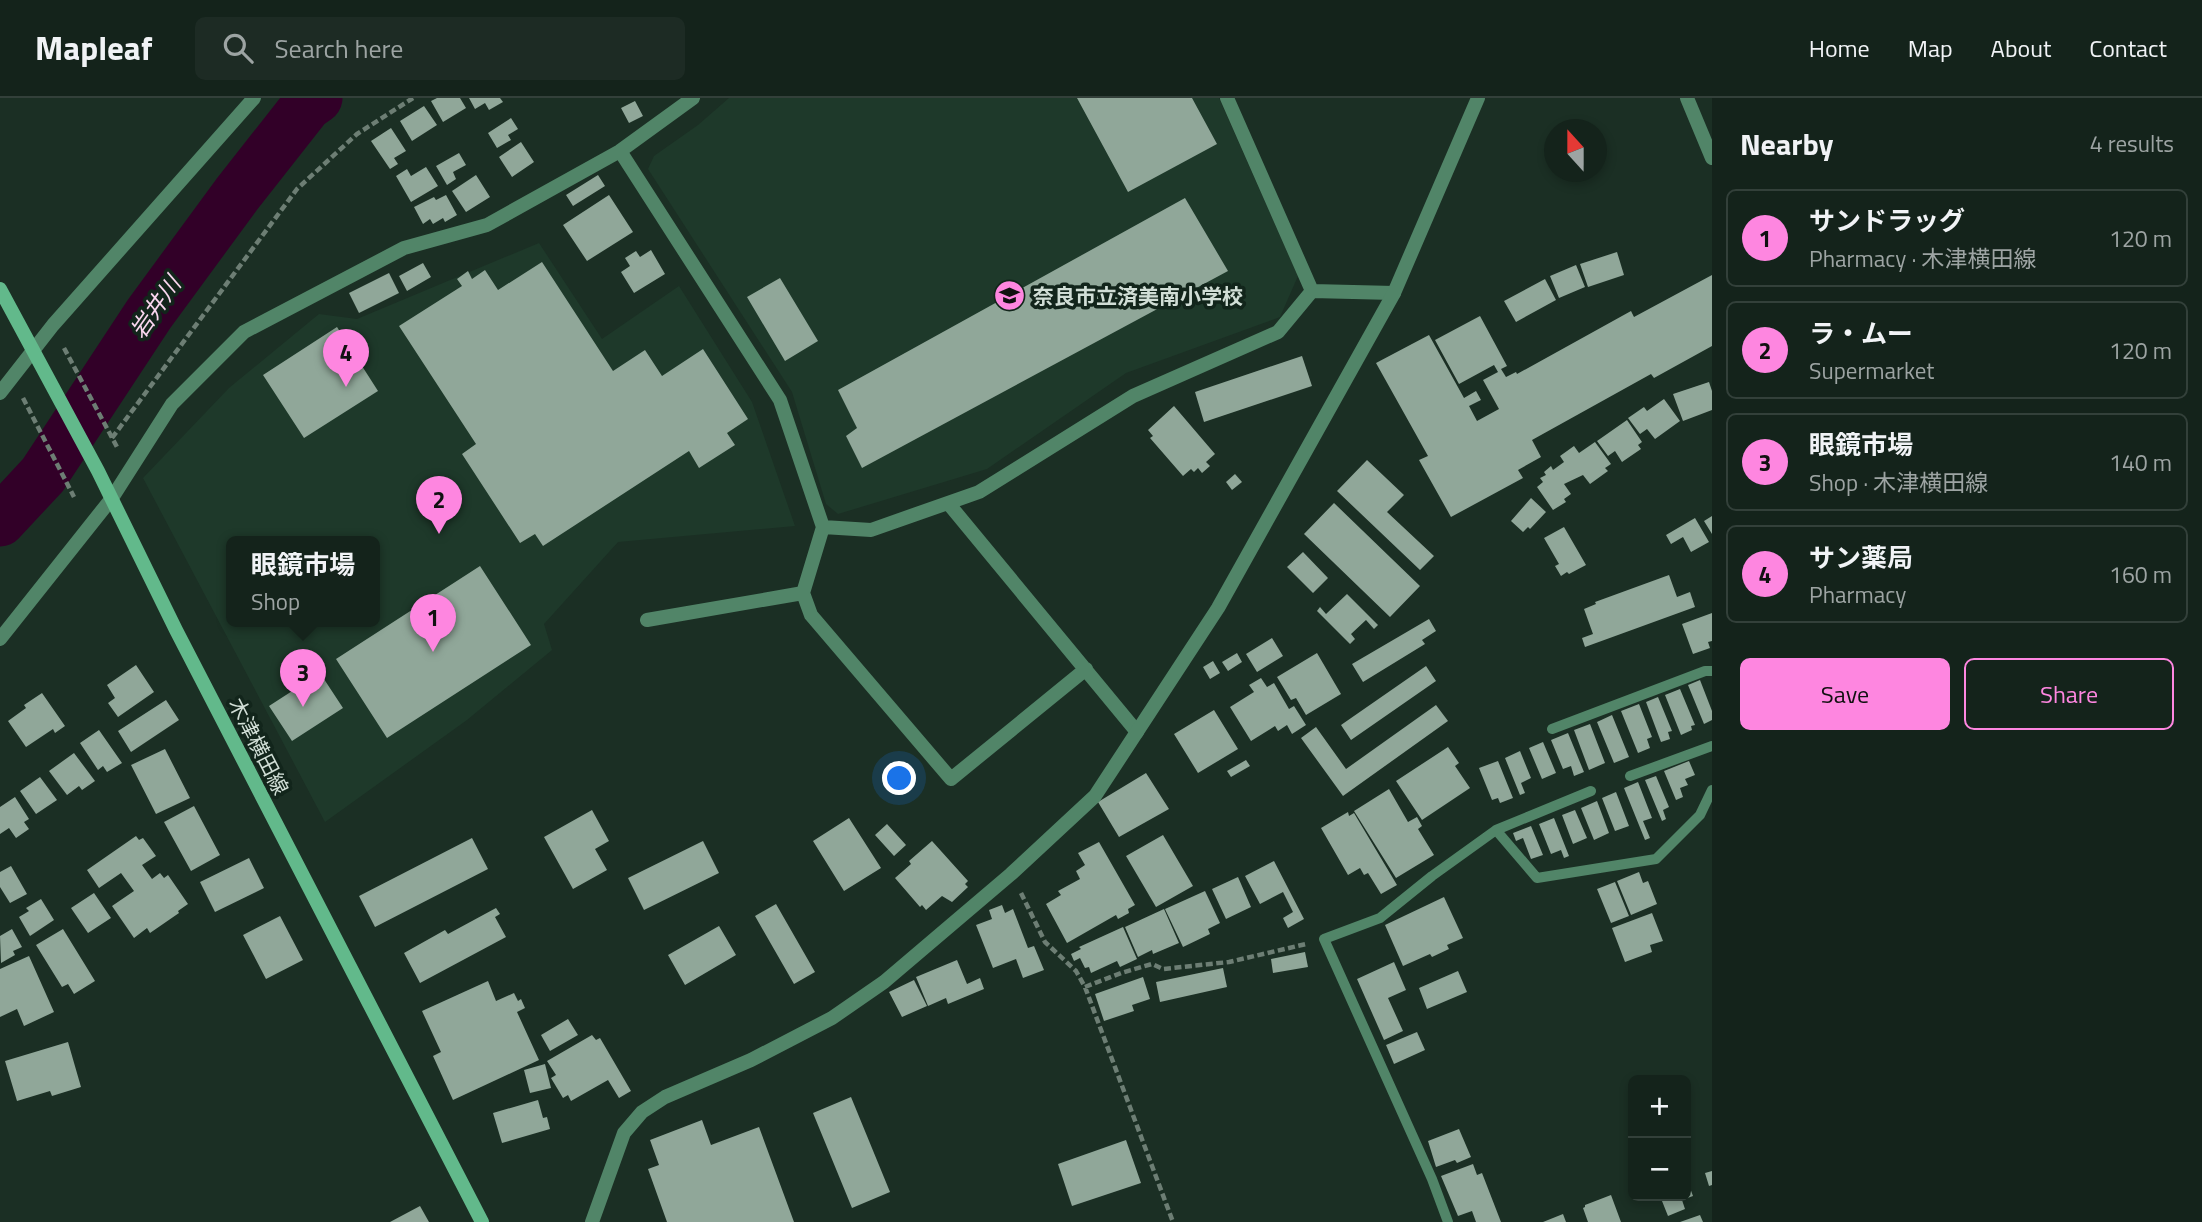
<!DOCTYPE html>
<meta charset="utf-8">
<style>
:root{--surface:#14231b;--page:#1d2b24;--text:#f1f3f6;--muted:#9da4a3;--line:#33403a;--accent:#fe86e0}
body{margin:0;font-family:"Titillium Web","Noto Sans JP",sans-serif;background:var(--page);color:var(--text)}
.controls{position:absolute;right:21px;bottom:21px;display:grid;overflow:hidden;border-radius:10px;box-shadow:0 4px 10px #0003}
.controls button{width:63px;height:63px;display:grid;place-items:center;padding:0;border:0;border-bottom:2px solid var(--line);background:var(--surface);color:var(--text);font:35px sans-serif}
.compass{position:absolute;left:1544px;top:21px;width:63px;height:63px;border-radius:50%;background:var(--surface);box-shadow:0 4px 10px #0003;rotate:339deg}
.you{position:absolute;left:900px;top:681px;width:24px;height:24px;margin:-18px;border:5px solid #fff;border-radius:50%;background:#1a73e8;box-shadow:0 0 0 10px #1a73e833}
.badge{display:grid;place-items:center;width:46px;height:46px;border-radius:50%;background:var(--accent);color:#111;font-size:23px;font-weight:700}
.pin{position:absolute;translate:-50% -58px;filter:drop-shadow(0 2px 4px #0008)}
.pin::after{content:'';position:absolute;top:37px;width:24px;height:21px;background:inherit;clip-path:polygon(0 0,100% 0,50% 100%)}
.popup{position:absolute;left:226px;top:438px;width:154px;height:91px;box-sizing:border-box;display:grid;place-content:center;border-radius:10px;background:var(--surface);filter:drop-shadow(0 2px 5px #0005);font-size:23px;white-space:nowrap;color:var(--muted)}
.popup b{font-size:26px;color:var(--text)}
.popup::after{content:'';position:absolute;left:50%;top:100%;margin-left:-14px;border:14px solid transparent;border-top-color:var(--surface)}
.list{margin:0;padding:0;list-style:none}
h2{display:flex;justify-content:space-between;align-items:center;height:91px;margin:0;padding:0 28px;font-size:30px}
h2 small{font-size:23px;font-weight:400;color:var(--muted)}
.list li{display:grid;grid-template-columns:46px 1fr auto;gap:21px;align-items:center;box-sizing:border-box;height:98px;margin:0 14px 14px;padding:0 14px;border:2px solid var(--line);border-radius:10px}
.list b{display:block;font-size:26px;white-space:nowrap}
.list p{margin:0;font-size:23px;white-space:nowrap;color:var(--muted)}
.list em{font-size:23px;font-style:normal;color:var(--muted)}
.actions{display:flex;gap:14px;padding:21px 28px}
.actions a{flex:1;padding:16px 0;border:2px solid var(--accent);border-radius:10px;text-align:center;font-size:24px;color:var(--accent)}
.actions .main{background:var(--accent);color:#111}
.icon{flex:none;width:38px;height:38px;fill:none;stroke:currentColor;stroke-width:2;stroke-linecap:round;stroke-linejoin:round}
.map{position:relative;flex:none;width:1712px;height:1124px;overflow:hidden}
header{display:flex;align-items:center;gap:42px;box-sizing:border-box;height:98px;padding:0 35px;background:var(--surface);border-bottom:2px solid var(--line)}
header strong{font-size:33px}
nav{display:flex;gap:38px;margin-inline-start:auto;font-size:24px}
.search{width:490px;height:63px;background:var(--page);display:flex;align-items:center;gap:18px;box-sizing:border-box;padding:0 24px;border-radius:10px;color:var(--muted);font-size:26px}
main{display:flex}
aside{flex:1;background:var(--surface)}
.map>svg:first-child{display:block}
</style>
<header>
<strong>Mapleaf</strong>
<div class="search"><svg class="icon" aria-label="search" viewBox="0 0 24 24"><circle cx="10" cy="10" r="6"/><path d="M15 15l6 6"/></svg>Search here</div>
<nav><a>Home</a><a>Map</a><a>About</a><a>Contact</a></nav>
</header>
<main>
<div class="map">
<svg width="1712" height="1124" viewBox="0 0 1712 1124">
<rect width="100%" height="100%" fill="#1b2f24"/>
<path fill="#1e392a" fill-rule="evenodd" d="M729,0H1219L1298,178L1280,219L1126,275L987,371L838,416L826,406L792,294L648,71L654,58L698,27Z
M539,145L602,241L679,188L752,304L795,428L618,444L544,526L552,552L467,622L325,724L143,380L229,290L319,216L357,221ZM231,443H375V523H231Z"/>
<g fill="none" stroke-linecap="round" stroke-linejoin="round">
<path stroke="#320028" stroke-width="51" d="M0,423L43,377L149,216L237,96L307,7L317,0"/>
</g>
<path fill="#90a799" d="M437,0H460L466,10L443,24L431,3Z
M469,0H500L503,4L489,12L485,5L475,11Z
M1077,0H1192L1217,46L1128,94Z
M635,3L643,18L629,25L621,10Z
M424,8L437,27L412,43L400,23Z
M511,20L518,31L508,37L511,42L497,50L488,35Z
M391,30L406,53L394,60L398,66L390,71L371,43Z
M521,44L534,64L512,79L499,59Z
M459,55L466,67L453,74L456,81L447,87L436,68Z
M426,69L438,88L411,104L396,78L407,71L411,78Z
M476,77L490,99L466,114L452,93Z
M598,77L605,88L573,108L566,97Z
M446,97L457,117L445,124L443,120L433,126L430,121L423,126L414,109L434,99L436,102Z
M609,97L633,134L587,163L563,127Z
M1185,100L1228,173L862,370L846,338L857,330L838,292Z
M651,152L665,176L634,195L621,174L630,168L625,160L636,153L640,159Z
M1617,154L1624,177L1588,189L1580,166Z
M542,164L613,273L645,252L662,278L703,251L748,321L727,335L735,347L699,370L689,353L543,448L535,436L520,445L462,356L476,346L399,228L462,188L457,181L468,173L472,181L485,172L498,192Z
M423,165L431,179L407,193L399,178Z
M1576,167L1585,189L1559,200L1550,178Z
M389,175L399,195L359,215L349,195Z
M1712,177V248L1654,280L1651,276L1532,342L1541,359L1518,372L1523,380L1451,419L1419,362L1428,358L1376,265L1429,237L1464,300L1476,293L1481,302L1469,308L1477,323L1499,311L1483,282L1498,274L1494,267L1459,286L1435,242L1480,218L1507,268L1501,271L1506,279L1516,274L1517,276L1631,213L1634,219Z
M780,180L818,243L785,263L747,199Z
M1545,181L1556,202L1516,224L1504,203Z
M337,229L378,293L304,340L263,277Z
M1302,258L1312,288L1204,324L1195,294Z
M1709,284L1712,293V312L1683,323L1673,296Z
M1664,301L1680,323L1655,341L1647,331L1640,336L1628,320L1644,309L1647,313Z
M1174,308L1215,356L1206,364L1210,368L1202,375L1198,370L1194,374L1191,371L1183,378L1150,340L1153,338L1148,332Z
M1627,322L1642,344L1638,347L1641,351L1622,364L1615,353L1608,358L1597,343Z
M1595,344L1611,366L1605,370L1608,373L1590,386L1583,377L1564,386L1571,396L1564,401L1566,404L1553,412L1537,389L1543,384L1540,380L1546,377L1544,374L1551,368L1553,372L1564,364L1560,358L1574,348L1579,355Z
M1367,362L1404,397L1387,414L1434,458L1420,472L1337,393Z
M1235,376L1242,384L1232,392L1226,384Z
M1531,400L1546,414L1530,431L1528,429L1523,434L1511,423Z
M1334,405L1420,488L1390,519L1304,436Z
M1712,418V436L1704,423Z
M1695,420L1709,444L1691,454L1683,439L1671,446L1666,437Z
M1564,429L1586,467L1569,476L1567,474L1561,478L1555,468L1559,466L1544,440Z
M1303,454L1328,480L1313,495L1287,469Z
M480,468L531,547L387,640L336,561Z
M1669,477L1677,499L1690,494L1695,509L1585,549L1582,540L1593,536L1584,511L1596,506L1595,504Z
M1347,496L1378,527L1374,531L1366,522L1351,536L1355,541L1350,546L1317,513L1320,509L1326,516Z
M1712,515V543L1708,544L1710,550L1693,556L1682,526Z
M1429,521L1436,533L1422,542L1425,546L1363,584L1352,566Z
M1272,540L1283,558L1257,574L1246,556Z
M1237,555L1242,564L1228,573L1222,564Z
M1317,555L1341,596L1306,617L1296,600L1291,602L1277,579Z
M1213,563L1220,575L1210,581L1203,569Z
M136,567L154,594L118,619L108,605L115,600L107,587Z
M1426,568L1436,583L1351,642L1341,627Z
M320,575L343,610L292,643L269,608Z
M1261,580L1267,589L1274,585L1289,611L1294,608L1306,627L1292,636L1287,627L1278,633L1275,628L1251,643L1230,609L1254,594L1249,587Z
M1700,582L1712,613V622L1704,626L1688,587Z
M1680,591L1695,627L1691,628L1692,632L1681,637L1665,597Z
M42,595L65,628L55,635L53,631L26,649L8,623L26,610L24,607Z
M1658,599L1672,633L1668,634L1670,641L1661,644L1646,604Z
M166,602L179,622L131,654L118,633Z
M1639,606L1652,639L1647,641L1650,650L1638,655L1621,613Z
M1436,607L1448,623L1343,698L1301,640L1316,629L1346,671Z
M1214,612L1238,651L1198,675L1174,636Z
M1612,617L1629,659L1614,665L1597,624Z
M1590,626L1605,665L1589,672L1574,632Z
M99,632L122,665L107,674L103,668L98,672L80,645Z
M1568,635L1584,674L1574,678L1571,668L1563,671L1551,642Z
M1543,644L1556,675L1542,681L1529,650Z
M1448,649L1459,665L1455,668L1470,690L1422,722L1396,683Z
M165,651L190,700L156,716L131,667Z
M1520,653L1531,680L1521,685L1525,695L1520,697L1505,660Z
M74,655L95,683L82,692L79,688L67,697L49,673Z
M1246,662L1250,668L1231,679L1227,673Z
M1498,663L1513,700L1500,705L1498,700L1492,702L1479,670Z
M1689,663L1695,677L1685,681L1688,687L1680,690L1683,699L1676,702L1664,673Z
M1146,675L1169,711L1119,739L1098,704Z
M1656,678L1669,709L1663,712L1666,721L1662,723L1645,682Z
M40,679L57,702L36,716L20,693Z
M1638,684L1652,720L1643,723L1650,740L1645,742L1624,690Z
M1389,691L1408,724L1417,719L1422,728L1418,731L1434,757L1396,780L1354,713Z
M1616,694L1629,728L1615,733L1602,700Z
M15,699L29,721L24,724L29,731L16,740L9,730L0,736V709Z
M1597,703L1609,735L1594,742L1581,710Z
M194,708L220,757L191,773L164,724Z
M592,712L609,743L595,751L607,772L573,791L544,739Z
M1575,712L1587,740L1573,746L1562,717Z
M1348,714L1349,718L1354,715L1397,787L1381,796L1368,775L1364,777L1360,770L1348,777L1321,730Z
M849,720L881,770L844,793L813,743Z
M1554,720L1569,758L1564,760L1561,752L1551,756L1539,726Z
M887,726L906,747L894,758L875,737Z
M1531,728L1543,757L1531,761L1523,740L1516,743L1513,735Z
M1163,737L1193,788L1156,809L1126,758Z
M136,738L139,742L143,740L156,758L142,767L152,781L160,775L164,780L168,777L188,806L178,813L179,815L150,835L147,830L134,840L112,808L134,793L121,775L99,790L87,772Z
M472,740L488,771L375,829L359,798Z
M703,743L719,775L644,812L628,780Z
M932,743L968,783L965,786L968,789L952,804L942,798L926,812L922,807L920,809L895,780L911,766L909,763Z
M1099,744L1135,807L1128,811L1129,815L1118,821L1116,817L1067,845L1046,806L1061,797L1058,793L1080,781L1076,773L1085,767L1078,755Z
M249,760L264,790L215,814L200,784Z
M1274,763L1304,821L1288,830L1283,820L1293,814L1283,794L1260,806L1245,778Z
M11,768L27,796L10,805L0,789V774Z
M1639,774L1643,785L1648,783L1657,806L1631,817L1617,783Z
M1238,779L1251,809L1226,821L1212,791Z
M1615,784L1629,818L1611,825L1597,791Z
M1205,793L1220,825L1208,831L1210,836L1183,849L1165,811Z
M94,795L111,820L88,835L71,810Z
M1444,799L1463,840L1447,847L1449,851L1432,859L1430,856L1403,868L1385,827Z
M41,801L54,822L30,838L19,819L29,813L26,810Z
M776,806L815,874L794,886L755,818Z
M1002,807L1005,815L1013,811L1028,850L1034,848L1044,872L1023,880L1016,861L993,870L976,827L992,821L989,812Z
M496,810L500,816L495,819L506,839L420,885L404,855L445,832L448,836Z
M1164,811L1179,845L1153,856L1152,852L1138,859L1125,829Z
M1652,815L1663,843L1650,847L1652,854L1625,864L1612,830Z
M280,818L303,862L266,881L243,837Z
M719,828L736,857L685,887L668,857Z
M1123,829L1137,861L1120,869L1117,863L1091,875L1089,869L1085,870L1080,860L1074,863L1071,856L1081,851L1079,849Z
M12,831L22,849L13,853L15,857L1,865L0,838Z
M63,831L95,883L74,896L68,886L62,889L36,847Z
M1305,854L1308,869L1273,875L1271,861Z
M29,858L54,914L24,928L17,911L0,919V871Z
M957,862L967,886L980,880L984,891L948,906L946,900L928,908L916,879Z
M1394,864L1406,892L1388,900L1403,933L1384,942L1357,881Z
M1223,870L1227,889L1160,904L1156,884Z
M1458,873L1467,894L1427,911L1419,890Z
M1143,879L1150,901L1132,907L1134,913L1104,923L1095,896Z
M914,882L927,908L902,919L889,894Z
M488,883L496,903L514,895L518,903L521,901L525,910L517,914L539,962L453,1002L433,958L441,954L422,913Z
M568,921L578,937L550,953L541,937Z
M1417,934L1425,952L1394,966L1386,947Z
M592,937L596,942L600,940L631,993L619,1000L608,982L571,1003L568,997L563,1000L551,980L556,977L547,963Z
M68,944L81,989L52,998L50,993L17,1003L5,963Z
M545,966L551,990L530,995L524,972Z
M851,999L890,1094L852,1110L813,1015Z
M538,1002L543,1020L547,1019L550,1031L502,1045L493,1015Z
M702,1022L711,1047L759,1029L794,1124H667L648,1071L659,1067L650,1042Z
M1459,1031L1471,1059L1457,1065L1455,1062L1436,1069L1428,1043Z
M1126,1042L1141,1085L1072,1108L1058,1066Z
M1473,1066L1477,1077L1482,1075L1501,1124H1476L1472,1113L1458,1118L1441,1078Z
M1712,1073V1087L1709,1088L1705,1075Z
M1686,1079L1693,1098L1682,1102L1685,1111L1668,1118L1660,1098H1686Z
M1611,1097L1621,1124H1588L1583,1110L1585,1109V1107Z
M420,1108L429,1124H390Z
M1563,1116L1566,1124H1543Z
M1700,1117L1703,1124H1680Z"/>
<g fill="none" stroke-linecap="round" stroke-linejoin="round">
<path stroke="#6d7e74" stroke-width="4.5" stroke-dasharray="7 3.5" stroke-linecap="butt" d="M64,250L117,349
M23,300L74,399
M112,340L297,91L357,36L413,0
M1021,795L1045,844L1076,873L1085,889L1173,1124
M1085,889L1121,875L1152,866L1163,871L1229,864L1306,846"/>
<path stroke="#518568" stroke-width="10" d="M1552,631L1705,573H1712
M1630,678L1712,648
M1496,732L1591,693
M1448,1124L1432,1081L1324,841L1380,820L1432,778L1496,732L1537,780L1656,761L1700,717L1712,692"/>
<path stroke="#518568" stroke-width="14" d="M1227,0L1312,193L1394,195
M1687,0L1712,60
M620,53L780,302L823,429L871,432L979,394L1133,298L1278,234L1312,193
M0,295L53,227L254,0
M948,405L1137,634
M823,429L803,495L811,517L951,681L1086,571
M647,522L803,495
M0,541L112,400L172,306L244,234L404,150L487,127L620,53L693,0"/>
<path stroke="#518568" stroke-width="14" d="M592,1124L624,1035L642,1014L665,999L751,962L832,920L884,884L1011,776L1095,698L1218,510L1394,195L1478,0"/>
<path stroke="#62b98b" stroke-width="14" d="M0,191L98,373L176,532L482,1124"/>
</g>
<defs>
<symbol id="school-disc" viewBox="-11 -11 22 22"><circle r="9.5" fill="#fe86e0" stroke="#12251b"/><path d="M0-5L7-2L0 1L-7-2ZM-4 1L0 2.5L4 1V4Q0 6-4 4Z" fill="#111"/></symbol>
</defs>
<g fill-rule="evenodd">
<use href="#school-disc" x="992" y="180" width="35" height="35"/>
</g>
<g text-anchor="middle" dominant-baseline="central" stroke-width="7" stroke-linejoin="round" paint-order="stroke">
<g font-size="21" font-weight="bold" fill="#d1ded6" stroke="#12251b" text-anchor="start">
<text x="1033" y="198">奈良市立済美南小学校</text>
</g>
<g font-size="21" fill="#d1ded6" stroke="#12251b">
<text transform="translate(259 648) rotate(63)">木津横田線</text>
</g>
<g font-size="23" font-style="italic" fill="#fad6ef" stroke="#12251b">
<text transform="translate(155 209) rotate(-55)">岩井川</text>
</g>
</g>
</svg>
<div class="controls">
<button>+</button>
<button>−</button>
</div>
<svg class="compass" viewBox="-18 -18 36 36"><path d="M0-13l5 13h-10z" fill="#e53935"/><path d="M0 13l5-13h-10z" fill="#9da4a3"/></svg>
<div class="you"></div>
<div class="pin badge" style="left:433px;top:554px">1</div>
<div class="pin badge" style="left:439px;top:436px">2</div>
<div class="pin badge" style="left:303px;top:609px">3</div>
<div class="popup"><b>眼鏡市場</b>Shop</div>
<div class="pin badge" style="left:346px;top:289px">4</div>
</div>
<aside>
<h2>Nearby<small>4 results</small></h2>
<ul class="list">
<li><span class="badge">1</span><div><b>サンドラッグ</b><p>Pharmacy · 木津横田線</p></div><em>120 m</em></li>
<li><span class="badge">2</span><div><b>ラ・ムー</b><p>Supermarket</p></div><em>120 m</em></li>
<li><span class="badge">3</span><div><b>眼鏡市場</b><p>Shop · 木津横田線</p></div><em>140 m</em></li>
<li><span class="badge">4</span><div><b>サン薬局</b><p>Pharmacy</p></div><em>160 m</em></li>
</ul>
<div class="actions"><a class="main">Save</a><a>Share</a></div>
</aside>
</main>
